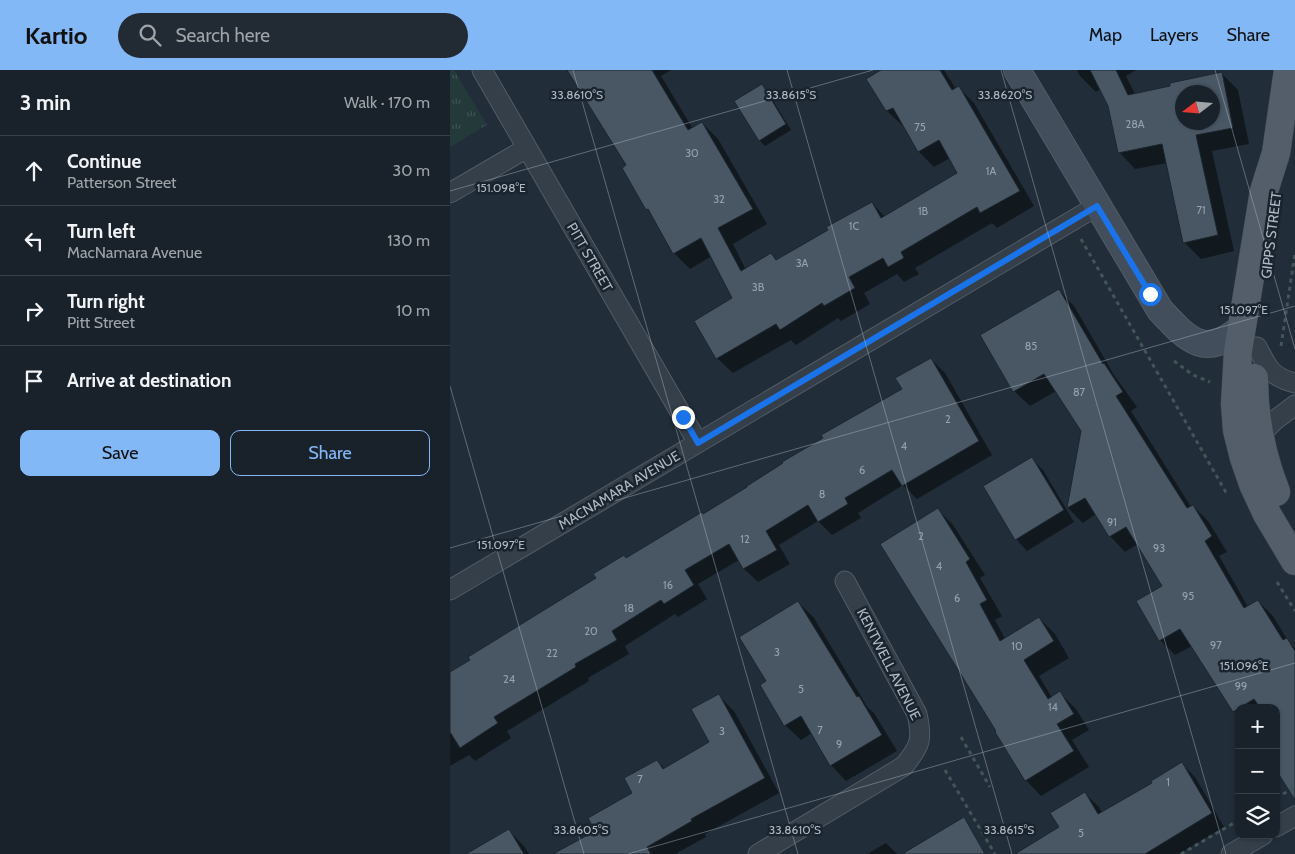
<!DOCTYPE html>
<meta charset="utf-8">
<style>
:root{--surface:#19222b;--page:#222a33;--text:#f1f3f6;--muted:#9fa4a9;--line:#373f47;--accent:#83b8f7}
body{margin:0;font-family:Cabin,sans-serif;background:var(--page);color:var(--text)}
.controls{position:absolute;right:15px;bottom:15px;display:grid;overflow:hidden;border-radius:10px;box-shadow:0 1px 4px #0004}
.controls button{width:45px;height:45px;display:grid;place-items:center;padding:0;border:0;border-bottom:1px solid var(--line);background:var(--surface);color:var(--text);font:25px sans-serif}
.compass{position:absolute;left:725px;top:15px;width:45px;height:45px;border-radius:50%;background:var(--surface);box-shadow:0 1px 4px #0004;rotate:254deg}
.stop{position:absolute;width:15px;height:15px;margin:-11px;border:4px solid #1a73e8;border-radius:50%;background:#fff}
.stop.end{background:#1a73e8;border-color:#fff;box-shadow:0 1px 5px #0008}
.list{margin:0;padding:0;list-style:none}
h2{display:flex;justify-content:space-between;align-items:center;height:65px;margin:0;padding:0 20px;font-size:21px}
h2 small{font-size:16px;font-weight:400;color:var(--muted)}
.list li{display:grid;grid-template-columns:32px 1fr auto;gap:15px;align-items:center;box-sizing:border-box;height:70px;padding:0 20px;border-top:1px solid var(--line)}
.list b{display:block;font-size:19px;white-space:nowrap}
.list p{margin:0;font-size:16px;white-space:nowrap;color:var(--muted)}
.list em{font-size:16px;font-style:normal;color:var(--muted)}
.actions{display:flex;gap:10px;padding:15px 20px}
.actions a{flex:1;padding:11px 0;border:1px solid var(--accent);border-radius:10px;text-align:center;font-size:18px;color:var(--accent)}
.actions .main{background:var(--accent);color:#111}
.icon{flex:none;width:28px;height:28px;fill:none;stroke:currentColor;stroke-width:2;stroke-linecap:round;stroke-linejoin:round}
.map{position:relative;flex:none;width:845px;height:784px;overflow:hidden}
header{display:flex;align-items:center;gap:30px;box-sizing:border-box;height:70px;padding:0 25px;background:var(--accent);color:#111}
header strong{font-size:24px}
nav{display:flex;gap:28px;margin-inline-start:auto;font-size:18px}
.search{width:350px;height:45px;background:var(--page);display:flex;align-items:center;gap:12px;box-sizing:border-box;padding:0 18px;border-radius:28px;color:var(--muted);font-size:19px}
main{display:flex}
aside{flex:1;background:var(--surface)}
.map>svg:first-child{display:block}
</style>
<header>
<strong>Kartio</strong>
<div class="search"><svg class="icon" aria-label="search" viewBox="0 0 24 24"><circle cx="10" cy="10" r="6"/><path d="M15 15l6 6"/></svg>Search here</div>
<nav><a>Map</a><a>Layers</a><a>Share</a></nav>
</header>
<main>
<aside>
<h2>3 min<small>Walk · 170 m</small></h2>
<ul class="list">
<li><svg class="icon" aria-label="ahead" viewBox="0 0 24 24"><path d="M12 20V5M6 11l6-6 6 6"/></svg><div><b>Continue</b><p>Patterson Street</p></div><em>30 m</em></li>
<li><svg class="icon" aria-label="left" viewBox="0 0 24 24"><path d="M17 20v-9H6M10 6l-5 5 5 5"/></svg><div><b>Turn left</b><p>MacNamara Avenue</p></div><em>130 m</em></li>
<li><svg class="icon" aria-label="right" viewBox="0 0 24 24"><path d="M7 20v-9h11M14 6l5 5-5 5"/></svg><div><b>Turn right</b><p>Pitt Street</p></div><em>10 m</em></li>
<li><svg class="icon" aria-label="arrive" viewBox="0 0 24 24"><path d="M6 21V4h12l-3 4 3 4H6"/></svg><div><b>Arrive at destination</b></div></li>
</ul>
<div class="actions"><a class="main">Save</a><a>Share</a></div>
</aside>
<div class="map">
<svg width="845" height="784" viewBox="0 0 845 784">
<defs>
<pattern id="park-tufts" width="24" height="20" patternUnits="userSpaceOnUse" patternTransform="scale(1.25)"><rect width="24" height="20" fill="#23393a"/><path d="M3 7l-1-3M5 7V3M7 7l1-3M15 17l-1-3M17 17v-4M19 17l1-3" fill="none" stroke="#405455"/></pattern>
</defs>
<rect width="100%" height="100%" fill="#212d39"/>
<path fill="url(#park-tufts)" d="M0,0H4L37,55L0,77Z"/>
<path fill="#0007" fill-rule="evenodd" d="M116,0H221L211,6L243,59L252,53L268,69L317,154L283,174L296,200L321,184L328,191L422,133L435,147L509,104L500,88L484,97L469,82L454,55L453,56L437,41L418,10L433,0H494L506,19L509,18L524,33L584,136L547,158L542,153L465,198L469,204L454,212L447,204L414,223L420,234L391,251L388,248L346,275L341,270L283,303L267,288L284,229L262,186L240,199L224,183L204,146L197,139L178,96L123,7Z
M627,0H686L676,6L685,24L722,17L771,3L788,20L799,74L762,81L784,181L751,189L734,172L717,93L685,99L669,82L660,36L651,19L646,22L630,6ZM732,22H762V52H732Z
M312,16L317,21L341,60L315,76L310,71Z
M609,220L624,236L664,305L687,337L681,341L741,437L743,436L758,451L777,482L769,486L798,537L808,531L823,546L838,571L845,578V723L826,638H789V646L784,641L742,576L725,585L710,570L714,516L688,474L675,482L660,466L646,444L633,453L618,438L632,360L606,321L580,336L564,321Z
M481,289L495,303L542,385L467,429L453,415L408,443L411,448L382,465L368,451L329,475L340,494L308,512L294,499L289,490L248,514L257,529L228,547L225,544L175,576L179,584L138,608L139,611L57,661L61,668L25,691L19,685L0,696V603L176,489L253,445L453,319Z
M581,388L593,400L624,452L577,481L566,469Z
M488,440L503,455L535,505L530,508L552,546L545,550L555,569L589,548L605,564L619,588L589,606L602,628L610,623L626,639L639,660L622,670L639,697L591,726L576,710Z
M348,532L364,548L418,638L424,643L447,681L396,711L381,695L362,663L351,670L335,655L317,612Z
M269,626L284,641L329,723L255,764L256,767L225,784H105L147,762L184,724L207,691L215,699L261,673Z
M732,694L745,707L774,757L729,784H573L610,758L635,724L649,737L652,743L704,713Z
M59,761L74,776L79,784H19Z
M436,773L447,784H417Z"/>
<path fill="#495765" stroke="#1c2630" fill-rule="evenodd" d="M117,0H202L238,60L252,52L303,139L268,158L291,201L321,183L326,190L378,160L376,157L422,132L431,148L507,103L489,70L468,82L443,38L436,41L416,9L431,0H490L502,20L509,16L570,121L530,143L527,137L451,182L454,188L438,197L433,188L399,207L405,218L374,236L372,233L330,260L326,254L266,289L244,251L282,228L251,168L223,184L198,139L196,140L172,98L176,95Z
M640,0H666L678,25L720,16V13L772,2L783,58L746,65L768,165L733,173L712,74L668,83L658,36ZM732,22H762V52H732Z
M312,14L336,54L309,71L284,31Z
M609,219L653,294L654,293L673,322L666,326L737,438L743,435L762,466L755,471L794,538L808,530L833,570L837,568L845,581V730L826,700V638H810L804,629L783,642L730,559L709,571L686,531L712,516L676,457L659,467L635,428L617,438L631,361L594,304L563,322L530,265Z
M481,288L529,371L452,416L442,400L395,428L398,434L368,452L358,435L316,461L327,480L293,499L279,474L235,500L244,515L214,534L211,530L162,561L167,570L125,594L126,597L44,647L48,653L10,678L0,662V602L20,590L18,587L146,508L143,504L174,485L176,488L252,442L253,444L297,417V416L333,393L332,392L373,368L371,365L452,319L445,308Z
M582,387L614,440L565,470L533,416Z
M488,438L520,489L516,492L537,530L530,534L550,571L589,547L604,571L574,590L598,629L610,621L624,644L607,654L624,681L575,711L545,662L546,661L430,474Z
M348,531L407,627L409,626L432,665L380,696L351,646L334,656L310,615L316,611L289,567Z
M269,624L315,708L241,749L242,751L197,777L201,784H103L145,761L138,748L182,723L174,708L207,690L213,699L259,672L241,639Z
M732,692L762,743L695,784H565L609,757L600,743L635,722L648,744L702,713L701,711Z
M514,747L535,784H452Z
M59,759L74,784H16Z"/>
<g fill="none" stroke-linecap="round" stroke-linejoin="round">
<defs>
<path id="street" d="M32,0L248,373
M0,123L77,78
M807,277C818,298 821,307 845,313
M808,367L824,351L845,335
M0,520L647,136
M826,757L845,746
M308,784L454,696C470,676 473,670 467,644L395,511
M781,784L813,765"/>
<path id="secondary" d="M567,0L710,240C738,270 755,290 792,257"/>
<path id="primary" d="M838,0L826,83L814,121L788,281L785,334L787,360L794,388L803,414L817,444L845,491
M804,308C804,348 811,384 826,422"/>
</defs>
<use href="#street" stroke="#525c67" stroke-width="21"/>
<use href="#secondary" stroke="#525c67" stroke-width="28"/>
<use href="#primary" stroke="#3e4853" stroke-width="29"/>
<path stroke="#415657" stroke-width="3" stroke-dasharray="4 4" stroke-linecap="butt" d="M631,169L778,426
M831,276L845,183
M724,291L743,305L760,312
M827,512L845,541
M511,667L540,717
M495,700L545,784
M826,728L845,717
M731,784L789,750"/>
<use href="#street" stroke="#353f49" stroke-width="19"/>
<use href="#secondary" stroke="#434e5c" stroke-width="26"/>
<use href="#primary" stroke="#535e6a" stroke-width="28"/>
</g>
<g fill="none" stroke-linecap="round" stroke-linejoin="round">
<path stroke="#1a73e8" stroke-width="6" d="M233,347L248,373L647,136L700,224"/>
</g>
<path fill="none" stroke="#afb9c6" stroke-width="1" stroke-opacity="0.45" d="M123,0L348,784M337,0L562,784M551,0L776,784M765,0L845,279M0,121L423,0M0,316L134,784M0,478L845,236M178,784L845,593"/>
<g text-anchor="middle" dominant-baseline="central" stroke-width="5" stroke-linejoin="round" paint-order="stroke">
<g font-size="11" fill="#96a0ae">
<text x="685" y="54">28A</text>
<text x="470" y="57">75</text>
<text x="242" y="83">30</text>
<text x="541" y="101">1A</text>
<text x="269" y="129">32</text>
<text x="751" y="140">71</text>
<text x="473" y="141">1B</text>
<text x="404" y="156">1C</text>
<text x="352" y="193">3A</text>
<text x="308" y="217">3B</text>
<text x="581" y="276">85</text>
<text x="629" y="322">87</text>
<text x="498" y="349">2</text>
<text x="454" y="376">4</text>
<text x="412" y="400">6</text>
<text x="372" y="424">8</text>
<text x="662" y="452">91</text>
<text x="471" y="466">2</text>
<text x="295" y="469">12</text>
<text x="709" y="478">93</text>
<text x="489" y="496">4</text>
<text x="218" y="515">16</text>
<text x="738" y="526">95</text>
<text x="507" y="528">6</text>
<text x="179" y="538">18</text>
<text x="141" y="561">20</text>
<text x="766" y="575">97</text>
<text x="567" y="576">10</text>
<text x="327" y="582">3</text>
<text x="102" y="583">22</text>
<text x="59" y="609">24</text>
<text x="791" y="616">99</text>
<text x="351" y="619">5</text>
<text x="603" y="637">14</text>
<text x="370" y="660">7</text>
<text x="272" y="661">3</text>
<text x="389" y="674">9</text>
<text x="190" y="709">7</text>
<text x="718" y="712">1</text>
<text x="631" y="763">5</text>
</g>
<g font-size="14" fill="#afb9c6" stroke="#1a242e">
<text transform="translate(821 165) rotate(-83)">GIPPS STREET</text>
<text transform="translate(140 187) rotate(60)">PITT STREET</text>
<text transform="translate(169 420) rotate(-31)">MACNAMARA AVENUE</text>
<text transform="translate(439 594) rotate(63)">KENTWELL AVENUE</text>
</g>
</g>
<g font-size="12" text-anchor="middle" fill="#afb9c6" stroke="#1a242e" stroke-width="5" stroke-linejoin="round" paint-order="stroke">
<text x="127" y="29">33.8610°S</text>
<text x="341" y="29">33.8615°S</text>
<text x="555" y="29">33.8620°S</text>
<text x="51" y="122">151.098°E</text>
<text x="794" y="244">151.097°E</text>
<text x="51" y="479">151.097°E</text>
<text x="794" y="600">151.096°E</text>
<text x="131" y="764">33.8605°S</text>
<text x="345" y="764">33.8610°S</text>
<text x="559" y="764">33.8615°S</text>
</g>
</svg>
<div class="controls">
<button>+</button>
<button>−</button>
<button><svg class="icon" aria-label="layers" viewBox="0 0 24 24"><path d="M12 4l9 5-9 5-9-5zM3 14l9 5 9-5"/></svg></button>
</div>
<svg class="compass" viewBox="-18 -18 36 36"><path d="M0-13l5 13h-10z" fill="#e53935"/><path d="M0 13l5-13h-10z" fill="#9fa4a9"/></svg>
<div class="stop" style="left:700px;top:224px"></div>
<div class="stop end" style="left:233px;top:347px"></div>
</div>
</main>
